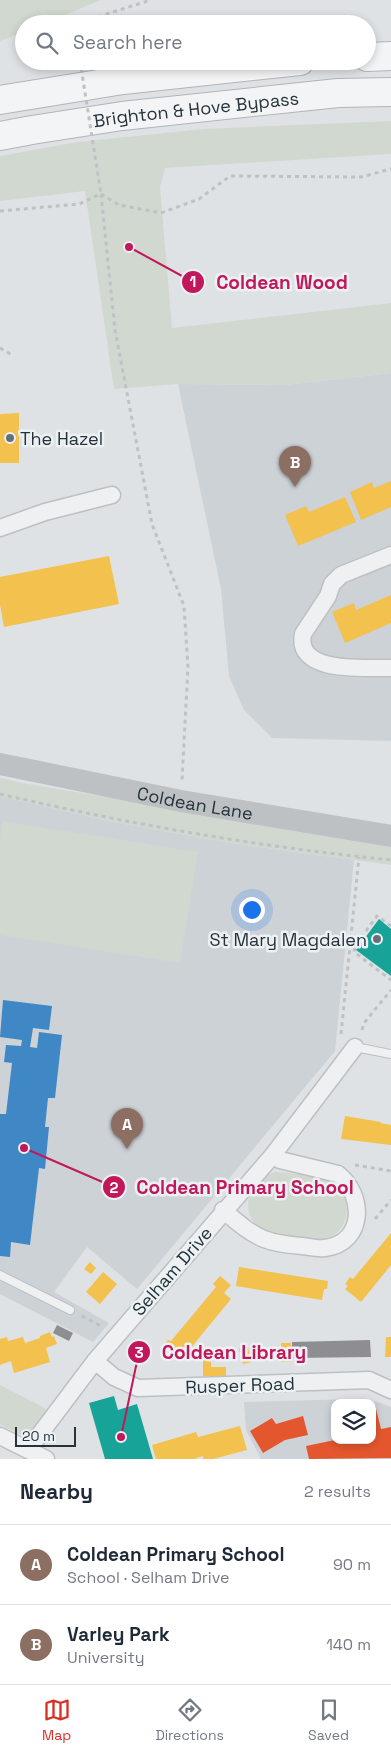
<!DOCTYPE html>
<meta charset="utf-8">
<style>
:root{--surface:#fff;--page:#f6f6f7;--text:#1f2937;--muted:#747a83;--line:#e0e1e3;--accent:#d93025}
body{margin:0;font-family:"Space Grotesk",sans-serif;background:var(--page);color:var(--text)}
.controls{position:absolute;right:15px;bottom:15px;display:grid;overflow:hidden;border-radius:10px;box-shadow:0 2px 8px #0003}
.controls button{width:45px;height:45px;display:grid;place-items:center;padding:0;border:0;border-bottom:1px solid var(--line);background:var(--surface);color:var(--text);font:25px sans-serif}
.scale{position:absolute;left:15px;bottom:12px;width:61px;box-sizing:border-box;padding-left:5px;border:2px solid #27333b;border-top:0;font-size:14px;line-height:18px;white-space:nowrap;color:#27333b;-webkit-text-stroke:4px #ecf1f4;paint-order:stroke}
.you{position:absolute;left:251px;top:909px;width:18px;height:18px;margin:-12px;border:4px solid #fff;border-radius:50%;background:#1a73e8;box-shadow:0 0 0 8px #1a73e833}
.badge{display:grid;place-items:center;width:32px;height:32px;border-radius:50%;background:var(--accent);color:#fff;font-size:16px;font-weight:700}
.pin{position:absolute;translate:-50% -41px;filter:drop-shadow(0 1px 2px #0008)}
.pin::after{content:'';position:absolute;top:26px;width:18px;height:15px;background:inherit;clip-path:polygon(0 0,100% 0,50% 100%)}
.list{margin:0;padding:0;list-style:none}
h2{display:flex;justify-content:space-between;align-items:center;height:65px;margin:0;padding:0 20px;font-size:21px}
h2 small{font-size:16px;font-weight:400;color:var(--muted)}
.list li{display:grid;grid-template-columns:32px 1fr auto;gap:15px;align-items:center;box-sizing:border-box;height:80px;padding:0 20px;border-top:1px solid var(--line)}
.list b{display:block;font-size:19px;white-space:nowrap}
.list p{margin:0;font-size:16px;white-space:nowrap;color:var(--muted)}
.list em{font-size:16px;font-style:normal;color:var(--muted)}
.icon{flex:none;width:28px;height:28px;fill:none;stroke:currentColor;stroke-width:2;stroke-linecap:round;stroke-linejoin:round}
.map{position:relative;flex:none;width:391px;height:1459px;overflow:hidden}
.search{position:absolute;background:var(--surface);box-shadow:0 2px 8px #0003;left:15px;right:15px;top:15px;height:55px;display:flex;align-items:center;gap:12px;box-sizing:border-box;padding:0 18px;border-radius:28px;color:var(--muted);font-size:19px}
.sheet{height:225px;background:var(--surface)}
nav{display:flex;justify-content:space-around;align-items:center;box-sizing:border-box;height:70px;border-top:1px solid var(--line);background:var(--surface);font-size:14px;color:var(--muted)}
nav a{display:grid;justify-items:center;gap:2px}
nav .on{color:var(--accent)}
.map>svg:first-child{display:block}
</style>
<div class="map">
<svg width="391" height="1459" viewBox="0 0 391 1459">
<rect width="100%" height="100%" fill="#dfe2e4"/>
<path fill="#cdd2d7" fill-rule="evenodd" d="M391,373V741L272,738L244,710L229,676L221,589L178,384L285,385Z
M0,796L108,821L230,843L354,860L335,1051L137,1289L87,1247L54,1292L109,1323L93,1342L0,1294Z
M355,1399L378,1402L391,1407V1459H261L246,1430L244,1402ZM335,1403H372V1440H335Z"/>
<path fill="#d1d8cf" d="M0,0H101L43,24H24V32L0,41Z
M391,121V154L165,168L160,187L172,328L391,303V373L285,385L178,384L114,389L85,191L0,201V156L78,142L204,129Z
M0,778L28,784L391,844V865L230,843L108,821L0,796Z
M3,821L198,852L180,963L0,935V839Z
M276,1172C292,1173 324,1176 336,1186C357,1204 345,1242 316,1240C305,1240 271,1235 263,1230C236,1214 249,1178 276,1172Z
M0,1385L45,1408L48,1418L31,1440L0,1424Z"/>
<path fill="#f2c14e" d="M19,413V463H0V414Z
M391,481V507L361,520L350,492L372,482L374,488Z
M345,497L356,522L298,546L285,515L306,506L309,512Z
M109,556L119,604L4,627L0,605V577Z
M391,595V623L345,643L332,612L354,603L356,610Z
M345,1116L381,1122L380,1123L391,1125V1145L341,1139Z
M391,1233V1265L361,1302L345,1289L348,1286L345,1284L350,1277L353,1279Z
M90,1262L96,1268L91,1274L84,1269Z
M239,1267L328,1281L327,1289H324L322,1300L236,1286Z
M103,1272L117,1284L100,1304L86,1292Z
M220,1276L231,1285L224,1293L231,1299L185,1355L177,1348L172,1353L163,1346L168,1340L171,1341L216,1287L213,1284Z
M50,1332L52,1337L54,1336L57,1344L46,1348L50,1362L14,1373L11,1361L0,1365V1339L7,1337L8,1341L23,1337L25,1343L40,1338V1336Z
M386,1337H391V1357H385Z
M281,1343H291L292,1362H281Z
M248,1347L251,1362L243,1364L239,1349Z
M203,1359H211V1367H226V1376H203Z
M240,1426L247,1450L213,1459H203V1456L194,1459H156L152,1445L196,1432L198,1437Z"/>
<path fill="#e4572e" d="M372,1405H375L381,1429L391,1427V1458L309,1459L306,1446L335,1440H372Z
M303,1416L308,1435L285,1440L263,1453L250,1431L272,1418L276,1424Z"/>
<path fill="#3f88c5" d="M3,1000L52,1006L49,1030L33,1028L30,1047L37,1048L39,1032L62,1035L55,1098H48L45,1127H49L45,1169L39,1168L30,1245L11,1242L10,1257L0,1256V1114H6L12,1063L4,1062L6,1045L21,1046L22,1040L0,1037Z"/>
<path fill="#17a398" d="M379,919L391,929V976L356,950Z
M114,1396L118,1410L137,1404L153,1459H105L89,1403Z"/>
<path fill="#8d8d92" d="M57,1325L73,1333L69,1341L53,1333Z
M370,1340L371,1357L292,1358V1342Z"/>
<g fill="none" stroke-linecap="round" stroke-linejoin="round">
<defs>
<path id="lane" d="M355,1047L391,1054
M0,1275L70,1310"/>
<path id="street" d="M0,528L45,512L112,495
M391,555L341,575L332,584L328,596L303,634C295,675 367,667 391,668
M223,1210C236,1221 249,1233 264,1239C276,1244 290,1245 302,1246C310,1247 318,1249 325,1248C365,1243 365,1195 338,1174L280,1160L273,1155
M95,1361L114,1377L138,1388L369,1380L391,1390
M0,1436L46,1459
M28,1450L95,1361L273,1155L355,1047"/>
<g id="highway">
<path d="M367,57L391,56"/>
<path d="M0,100L123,80L300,61"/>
<path id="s2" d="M0,136L32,130L122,116L338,93L391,92"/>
</g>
</defs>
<use href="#lane" stroke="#bdc0c2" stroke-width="10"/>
<use href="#street" stroke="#bdc0c2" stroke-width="19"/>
<use href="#highway" stroke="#b1b5b9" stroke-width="30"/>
<path stroke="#bec2c4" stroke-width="3" stroke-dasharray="4 4" stroke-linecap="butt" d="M75,24L151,0
M101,194L115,330L152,524L184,606L188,667L182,780
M101,194L119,205L161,213L199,199L230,176L361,177L391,169
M0,211L79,204L101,194
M0,348L12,355
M0,794C129,824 260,847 391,860
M391,926L377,916L355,946L354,952L391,980
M362,1030L364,1023L391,990
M341,1034L359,857
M355,1165L391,1171
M375,1219L391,1200
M82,1316L101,1326"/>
<use href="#lane" stroke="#eef0f1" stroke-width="8"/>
<use href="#street" stroke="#eef0f1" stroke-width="16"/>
<path stroke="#bdc1c4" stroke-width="22" id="s1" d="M0,764L181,801L391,836"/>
<use href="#highway" stroke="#f3f4f5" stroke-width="28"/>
<path stroke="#bec2c4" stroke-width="3" stroke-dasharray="4 4" stroke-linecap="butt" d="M80,61L101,194"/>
</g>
<g fill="#677076" stroke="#ecf1f4" stroke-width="2">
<circle cx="10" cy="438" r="5"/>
<circle cx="377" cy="939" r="5"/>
</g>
<g text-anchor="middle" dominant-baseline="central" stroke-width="5" stroke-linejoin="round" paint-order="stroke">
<g font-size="18" fill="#27333b" stroke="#ecf1f4">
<text stroke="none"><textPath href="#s2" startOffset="198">Brighton &amp; Hove Bypass</textPath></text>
<text stroke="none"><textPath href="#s1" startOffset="199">Coldean Lane</textPath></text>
<text transform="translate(172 1271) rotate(-49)">Selham Drive</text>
<text transform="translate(240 1385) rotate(-2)">Rusper Road</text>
</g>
<g font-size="18" fill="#27333b" stroke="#ecf1f4" text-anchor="start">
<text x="20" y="438">The Hazel</text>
<text x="367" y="939" text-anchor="end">St Mary Magdalen</text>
</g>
</g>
<path fill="none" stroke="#c2185b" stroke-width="2" d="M129 247L193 282M24 1148L114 1187M121 1437L139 1352"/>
<g fill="#c2185b" stroke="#ecf1f4" stroke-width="2">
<circle cx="129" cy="247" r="5"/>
<circle cx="24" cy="1148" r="5"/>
<circle cx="121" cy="1437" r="5"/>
<circle cx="193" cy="282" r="12"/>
<circle cx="114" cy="1187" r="12"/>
<circle cx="139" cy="1352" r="12"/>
</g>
<g font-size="15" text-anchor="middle" font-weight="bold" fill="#fff">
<text x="193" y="287">1</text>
<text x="114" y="1193">2</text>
<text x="139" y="1358">3</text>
</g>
<g font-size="19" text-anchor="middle" font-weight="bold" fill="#c2185b" stroke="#ecf1f4" stroke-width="5" stroke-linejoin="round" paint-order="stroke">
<text x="282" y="289">Coldean Wood</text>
<text x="245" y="1194">Coldean Primary School</text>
<text x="234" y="1359">Coldean Library</text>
</g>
</svg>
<div class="controls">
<button><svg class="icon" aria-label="layers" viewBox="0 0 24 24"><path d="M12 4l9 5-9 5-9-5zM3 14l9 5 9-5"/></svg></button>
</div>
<div class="scale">20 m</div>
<div class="you"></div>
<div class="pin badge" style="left:127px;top:1149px;background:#8d6e63">A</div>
<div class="pin badge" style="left:295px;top:487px;background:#8d6e63">B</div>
<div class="search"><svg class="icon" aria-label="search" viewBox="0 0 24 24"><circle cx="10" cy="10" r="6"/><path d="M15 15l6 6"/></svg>Search here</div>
</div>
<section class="sheet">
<h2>Nearby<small>2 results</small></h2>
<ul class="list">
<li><span class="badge" style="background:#8d6e63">A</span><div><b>Coldean Primary School</b><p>School · Selham Drive</p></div><em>90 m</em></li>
<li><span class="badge" style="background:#8d6e63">B</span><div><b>Varley Park</b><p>University</p></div><em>140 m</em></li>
</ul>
</section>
<nav>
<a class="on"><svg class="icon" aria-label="map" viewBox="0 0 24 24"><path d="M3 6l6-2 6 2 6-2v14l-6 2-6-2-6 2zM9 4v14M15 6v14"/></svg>Map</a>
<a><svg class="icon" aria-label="directions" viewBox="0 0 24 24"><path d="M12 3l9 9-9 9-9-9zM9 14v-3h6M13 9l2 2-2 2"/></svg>Directions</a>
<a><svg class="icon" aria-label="saved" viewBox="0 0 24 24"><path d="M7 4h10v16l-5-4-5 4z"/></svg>Saved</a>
</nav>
